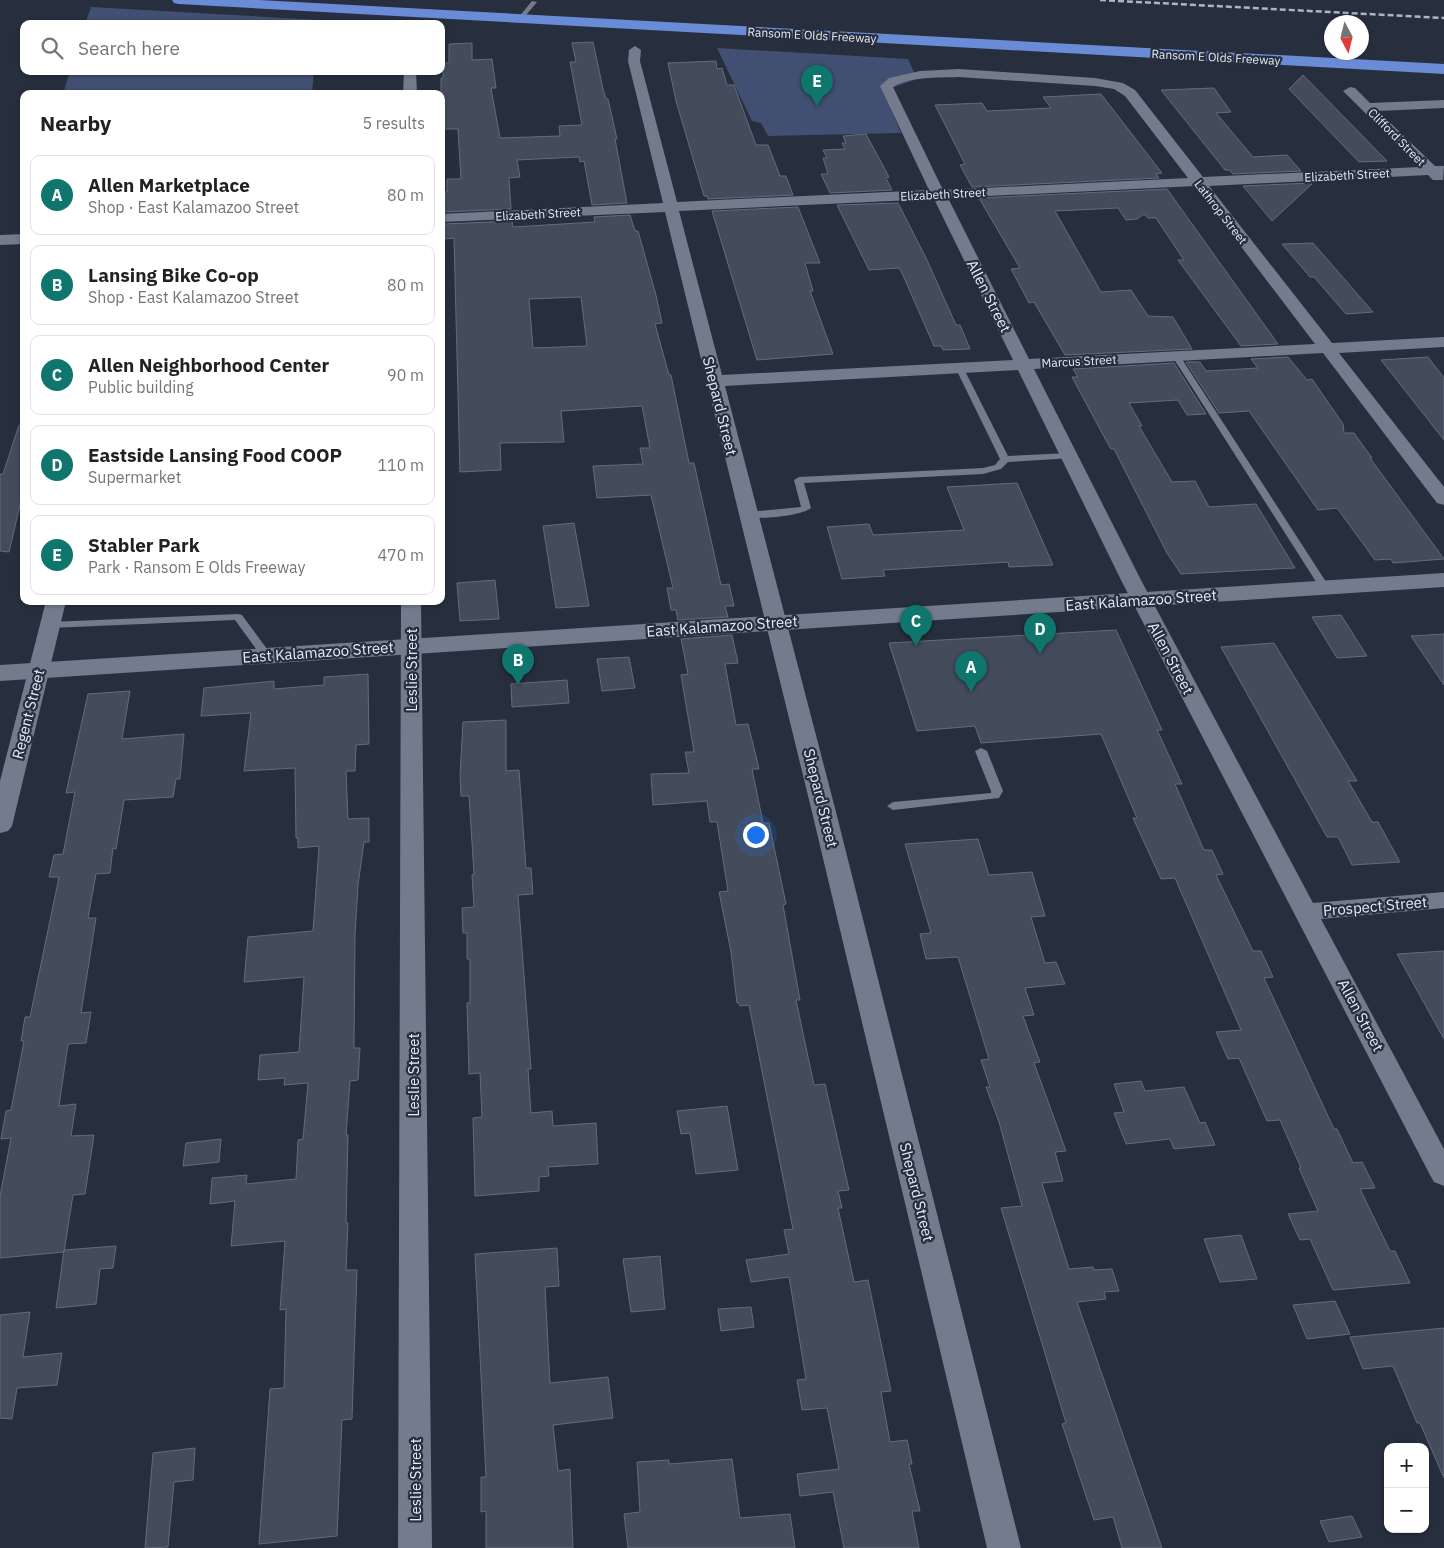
<!DOCTYPE html>
<meta charset="utf-8">
<style>
:root{--surface:#fff;--page:#f6f6f6;--text:#202124;--muted:#757577;--line:#e0e0e0;--accent:#0f766e}
body{margin:0;font-family:"IBM Plex Sans",sans-serif;background:var(--page);color:var(--text)}
.controls{position:absolute;right:15px;bottom:15px;display:grid;overflow:hidden;border-radius:10px;box-shadow:0 1px 4px #0004}
.controls button{width:45px;height:45px;display:grid;place-items:center;padding:0;border:0;border-bottom:1px solid var(--line);background:var(--surface);color:var(--text);font:25px sans-serif}
.compass{position:absolute;left:1324px;top:15px;width:45px;height:45px;border-radius:50%;background:var(--surface);box-shadow:0 1px 4px #0004;rotate:173deg}
.you{position:absolute;left:755px;top:834px;width:18px;height:18px;margin:-12px;border:4px solid #fff;border-radius:50%;background:#1a73e8;box-shadow:0 0 0 8px #1a73e833}
.badge{display:grid;place-items:center;width:32px;height:32px;border-radius:50%;background:var(--accent);color:#fff;font-size:16px;font-weight:700}
.pin{position:absolute;translate:-50% -41px;filter:drop-shadow(0 1px 2px #0008)}
.pin::after{content:'';position:absolute;top:26px;width:18px;height:15px;background:inherit;clip-path:polygon(0 0,100% 0,50% 100%)}
.list{margin:0;padding:0;list-style:none}
h2{display:flex;justify-content:space-between;align-items:center;height:65px;margin:0;padding:0 20px;font-size:21px}
h2 small{font-size:16px;font-weight:400;color:var(--muted)}
.list li{display:grid;grid-template-columns:32px 1fr auto;gap:15px;align-items:center;box-sizing:border-box;height:80px;margin:0 10px 10px;padding:0 10px;border:1px solid var(--line);border-radius:10px}
.list b{display:block;font-size:19px;white-space:nowrap}
.list p{margin:0;font-size:16px;white-space:nowrap;color:var(--muted)}
.list em{font-size:16px;font-style:normal;color:var(--muted)}
.icon{flex:none;width:28px;height:28px;fill:none;stroke:currentColor;stroke-width:2;stroke-linecap:round;stroke-linejoin:round}
.map{position:relative;flex:none;width:1444px;height:1548px;overflow:hidden}
.search{position:absolute;background:var(--surface);box-shadow:0 1px 4px #0004;left:20px;top:20px;width:425px;height:55px;display:flex;align-items:center;gap:12px;box-sizing:border-box;padding:0 18px;border-radius:10px;color:var(--muted);font-size:19px}
.panel{position:absolute;background:var(--surface);box-shadow:0 1px 4px #0004;left:20px;top:90px;width:425px;height:515px;border-radius:10px}
.map>svg:first-child{display:block}
</style>
<div class="map">
<svg width="1444" height="1548" viewBox="0 0 1444 1548">
<rect width="100%" height="100%" fill="#272e3d"/>
<path fill="#415072" d="M91,7L320,20L319,24H85Z
M717,48L908,59L917,79L883,91L901,133L768,136L761,123L752,121Z
M70,71H314L312,94H63Z"/>
<path fill="#444c5c" stroke="#636c7d" fill-rule="evenodd" d="M593,42L603,89L606,99H608L617,139H615L627,203L592,205L584,161L580,162L579,157L517,160L520,177L509,178L511,209L443,212L442,192H447V179H461L458,129H441V78H443V63H449V44L472,43V60L492,59L496,88H491L500,138L560,136L559,126L582,125L570,62H576L572,43Z
M716,61L717,69L722,68L727,85H734L756,145H768L780,176H786L793,195L708,199L707,196H704L676,101L668,63Z
M1303,75L1387,161L1359,162L1289,89Z
M1214,88L1231,112L1216,113L1253,157L1287,155L1301,171L1233,174L1229,170H1225L1161,90Z
M1101,94L1155,164L1162,173L1156,174L1159,178L972,187L960,165L965,164L935,105L982,103L987,111L1051,108L1043,97Z
M866,134L889,177L886,178L892,190L830,193L821,174H828L823,158H827L823,150L845,149L842,143H846L843,136Z
M1311,183L1312,184L1272,221L1243,186Z
M1167,189L1278,344L1241,346L1178,260H1184L1156,218H1148L1144,214L1137,219L1126,220L1118,208L1055,211L1101,292L1131,290L1148,316L1173,317L1192,349L1065,355L1034,302L1029,303L1011,269L1020,268L979,198Z
M898,203L927,260L956,325H960L970,349L943,350L941,346H934L902,273L899,268L869,270L837,205Z
M798,207L820,263H805L813,291H810L833,354L757,360L712,211Z
M630,215L635,231H638L656,295L662,323L655,324L669,375H671L689,463H694L721,585L729,584L734,606H725L728,617L678,620L676,610H671L667,588H673L651,495L597,498L593,466L643,464L640,448H650L642,406L561,411L564,442L500,443L501,470L460,472L454,238L445,239L444,224L512,221L513,227L595,222L594,217ZM581,297L587,346L533,348L529,299Z
M1313,243L1327,259L1373,312L1346,314L1314,277H1310L1282,244Z
M1288,357L1307,380L1312,379L1343,424L1344,433H1354L1372,458H1370L1444,559L1393,563L1391,559L1375,560L1337,508L1318,510L1249,411L1219,413L1186,362H1200L1206,371L1258,368L1251,359Z
M1428,357L1444,378V440L1381,360Z
M1174,363L1206,414L1187,415L1178,400L1129,403L1142,426H1139L1172,482L1195,481L1209,507L1256,504L1295,568L1181,574L1167,553L1114,449H1111L1102,433L1072,377H1078L1073,369Z
M19,425L24,426V488L9,552L0,551V474H3Z
M1017,483L1053,565L1009,567L1008,562L883,570L885,576L842,579L827,527L869,524L873,535L964,530L947,487Z
M574,523L589,606L556,608L543,526Z
M495,580L499,619L460,621L457,583Z
M1341,615L1367,656L1337,658L1312,617Z
M1116,630L1162,730H1157L1182,784H1175L1204,850H1212L1223,874L1216,875L1253,951H1261L1273,977L1264,978L1334,1129H1337L1353,1163L1362,1162L1375,1188L1360,1189L1390,1251H1395L1410,1283L1333,1290L1310,1239L1300,1240L1288,1214L1318,1211L1299,1168H1301L1280,1120L1267,1121L1239,1058L1228,1059L1216,1032L1241,1030L1175,878L1161,879L1133,818H1137L1101,734L981,743L975,726L917,731L889,643Z
M1444,634V685L1411,636Z
M732,635L738,663L725,664L736,725L748,724L754,748L759,769H752L763,823H769L786,904L783,905L800,1000H796L814,1085L825,1084L849,1190L838,1191L842,1208H838L854,1282L868,1280L891,1391L881,1392L890,1442L907,1440L912,1464H909L920,1511H912L919,1548H844L833,1492L800,1496L797,1474L839,1469L827,1408L802,1410L797,1380L806,1379L789,1277L751,1282L746,1260L789,1254L784,1230L793,1229L749,1005L740,1006L739,1003H737L731,952L719,892L728,891L717,822H710L707,801L653,805L651,774L689,773L685,752H694L681,675L688,674L681,639Z
M1274,643L1357,781H1348L1372,822H1378L1400,862L1352,865L1338,837H1327L1221,647Z
M629,657L635,688L602,691L597,659Z
M368,674L369,744L356,745L355,771H346L348,819L369,818V842H364L358,885L355,936L354,1048H360L358,1080L350,1081L346,1135H348L346,1223H348L346,1270H357L352,1419L342,1420L337,1536L259,1544L270,1389L284,1388L286,1309L280,1310L285,1241L231,1246L235,1201L210,1204L212,1178L247,1175L246,1184L296,1179L298,1140L303,1139L308,1083L284,1085L285,1078L258,1080L260,1055L299,1052L304,977L244,982L248,937L313,931L319,846L298,848V838H296L295,768L244,771L251,713L201,716L204,688L274,681V689L324,685V677Z
M567,680L569,703L512,707L511,684Z
M130,691L122,739L184,734L180,779H176L173,797L124,800L116,849L113,848L110,873L96,874L88,918H96L81,1013L91,1012L86,1043L68,1044L59,1106L76,1104L71,1136L94,1135L85,1194L73,1195L64,1252L0,1258V1196L11,1138L1,1139L6,1111L11,1110L24,1041H21L25,1017H30L59,877H49L54,855L63,854L75,792L66,793L88,694Z
M506,720V771L519,770L526,868H531L533,894L518,895L531,1069H528L531,1113L552,1111L553,1126L596,1123L598,1164L548,1167L549,1176L539,1177V1191L475,1196L473,1118L482,1117L480,1073L469,1074L467,1003H470V959H467V933H463L462,908L474,907L472,875L474,874L469,796H461L460,775L463,722Z
M978,839L989,875L1032,872L1045,916L1031,917L1045,963L1056,962L1065,984L1025,988L1034,1015L1023,1016L1040,1062L1034,1063L1066,1151L1055,1152L1063,1181L1042,1183L1069,1269L1093,1267L1094,1270L1112,1269L1119,1291L1104,1292L1106,1299L1077,1302L1162,1548H1122L1113,1517L1094,1520L1062,1424L1066,1423L1001,1208L1022,1206L999,1122L986,1087H990L981,1060L989,1059L958,957L926,959L920,934L931,933L905,844Z
M1444,951V1039L1397,954Z
M1141,1081L1145,1091L1184,1087L1200,1123L1205,1122L1215,1145L1174,1149L1170,1139L1126,1144L1114,1113L1124,1112L1114,1084Z
M727,1106L738,1170L696,1174L690,1133L681,1134L677,1111Z
M221,1139L219,1162L183,1166L186,1143Z
M1241,1235L1257,1279L1220,1282L1204,1239Z
M116,1246L113,1268L100,1269L96,1304L56,1308L64,1250Z
M557,1248L559,1286L545,1287L550,1383L608,1377L613,1418L553,1425L558,1471L570,1469L573,1548H486V1511L481,1512V1477H486L475,1254Z
M660,1256L665,1309L631,1312L623,1259Z
M1335,1301L1350,1334L1307,1339L1293,1305Z
M751,1307L754,1327L721,1331L718,1309Z
M30,1312L23,1357L62,1353L57,1385L17,1388L12,1419L0,1418V1315Z
M1444,1328V1478L1420,1423H1417L1393,1366L1363,1369L1350,1337Z
M195,1448L193,1480L174,1482L168,1547L145,1548L153,1453Z
M732,1459L740,1518L790,1514L795,1548H628L624,1514L640,1512L637,1462L669,1460V1464Z
M1352,1516L1362,1537L1329,1542L1320,1521Z"/>
<g fill="none" stroke-linecap="round" stroke-linejoin="round">
<path fill="#737b8d" fill-rule="evenodd" d="M532,1L537,2L522,20H518V18Z
M1176,353L1180,356L1330,588L1329,590H1321L1320,588L1172,356Z
M959,364L963,367L1008,456L1070,453L1075,456L1073,458L1008,462L1001,469L983,474L804,483L811,508C802,516 757,520 745,517L743,515L748,512L801,507L794,480L799,477L983,468L995,465L1000,459L955,367Z
M238,614L242,615L270,653L271,655L270,657H262L235,620L50,628L45,625L50,622Z
M981,748L987,751L1003,791L999,798L893,810L887,806L893,802L991,793V791L975,751Z"/>
<path fill="#737b8d" fill-rule="evenodd" d="M635,46L641,50L640,61L677,202L929,190L880,86L889,78L920,71L959,69L1095,78L1123,83L1135,90L1203,177L1420,167L1343,91L1350,87L1355,88L1370,103L1444,100V108L1378,111L1435,166H1444L1443,180H1433L1428,175L1209,186L1332,343L1444,337V347L1339,353L1444,487V505L1437,503L1323,353L1034,369L1142,582L1313,903L1444,892V908L1321,919L1444,1149V1186L1434,1182L1430,1175L1122,582L1018,370L725,386L836,812L1021,1548H987L812,812L665,212L441,222V214L663,203L628,61L629,50ZM959,77L1095,86L1114,89L1125,96L1188,178L943,190L893,87C911,76 938,78 959,77ZM1195,186L1315,344L1029,359L948,198ZM934,199L1013,360L722,375L679,211Z
M404,71H416L417,94H403Z
M24,234V244L0,245V235Z
M46,601H66L12,826L8,831L0,833V781Z
M401,601H421L432,1548H398Z"/>
<path fill="#737b8d" fill-rule="evenodd" d="M1444,573V587L0,681V665Z"/>
<path fill="#6a8bd6" fill-rule="evenodd" d="M172,0H259L1444,64V74L179,4L174,3Z"/>
<path stroke="#afb5c0" stroke-width="2.5" stroke-dasharray="6 3" stroke-linecap="butt" d="M1100,0L1444,18"/>
</g>
<g text-anchor="middle" dominant-baseline="central" stroke-width="4.5" stroke-linejoin="round" paint-order="stroke">
<g font-size="12" fill="#e7ecf6" stroke="#272e3d">
<text transform="translate(812 35) rotate(3)">Ransom E Olds Freeway</text>
<text transform="translate(1216 57) rotate(3)">Ransom E Olds Freeway</text>
<text transform="translate(1397 137) rotate(45)">Clifford Street</text>
<text transform="translate(1347 175) rotate(-3)">Elizabeth Street</text>
<text transform="translate(943 194) rotate(-3)">Elizabeth Street</text>
<text transform="translate(1221 212) rotate(52)">Lathrop Street</text>
<text transform="translate(538 214) rotate(-3)">Elizabeth Street</text>
<text transform="translate(1079 361) rotate(-3)">Marcus Street</text>
</g>
<g font-size="15" fill="#e7ecf6" stroke="#272e3d">
<text transform="translate(989 296) rotate(63)">Allen Street</text>
<text transform="translate(720 406) rotate(76)">Shepard Street</text>
<text transform="translate(1141 600) rotate(-4)">East Kalamazoo Street</text>
<text transform="translate(722 626) rotate(-4)">East Kalamazoo Street</text>
<text transform="translate(318 652) rotate(-4)">East Kalamazoo Street</text>
<text transform="translate(1171 658) rotate(62)">Allen Street</text>
<text transform="translate(411 670) rotate(-90)">Leslie Street</text>
<text transform="translate(28 714) rotate(-76)">Regent Street</text>
<text transform="translate(821 798) rotate(76)">Shepard Street</text>
<text transform="translate(1375 906) rotate(-5)">Prospect Street</text>
<text transform="translate(1361 1015) rotate(62)">Allen Street</text>
<text transform="translate(413 1075) rotate(-90)">Leslie Street</text>
<text transform="translate(917 1192) rotate(76)">Shepard Street</text>
<text transform="translate(415 1480) rotate(-90)">Leslie Street</text>
</g>
</g>
</svg>
<div class="controls">
<button>+</button>
<button>−</button>
</div>
<svg class="compass" viewBox="-18 -18 36 36"><path d="M0-13l5 13h-10z" fill="#e53935"/><path d="M0 13l5-13h-10z" fill="#757577"/></svg>
<div class="you"></div>
<div class="pin badge" style="left:971px;top:692px">A</div>
<div class="pin badge" style="left:518px;top:685px">B</div>
<div class="pin badge" style="left:916px;top:646px">C</div>
<div class="pin badge" style="left:1040px;top:654px">D</div>
<div class="pin badge" style="left:817px;top:106px">E</div>
<div class="search"><svg class="icon" aria-label="search" viewBox="0 0 24 24"><circle cx="10" cy="10" r="6"/><path d="M15 15l6 6"/></svg>Search here</div>
<section class="panel">
<h2>Nearby<small>5 results</small></h2>
<ul class="list">
<li><span class="badge">A</span><div><b>Allen Marketplace</b><p>Shop · East Kalamazoo Street</p></div><em>80 m</em></li>
<li><span class="badge">B</span><div><b>Lansing Bike Co-op</b><p>Shop · East Kalamazoo Street</p></div><em>80 m</em></li>
<li><span class="badge">C</span><div><b>Allen Neighborhood Center</b><p>Public building</p></div><em>90 m</em></li>
<li><span class="badge">D</span><div><b>Eastside Lansing Food COOP</b><p>Supermarket</p></div><em>110 m</em></li>
<li><span class="badge">E</span><div><b>Stabler Park</b><p>Park · Ransom E Olds Freeway</p></div><em>470 m</em></li>
</ul>
</section>
</div>
